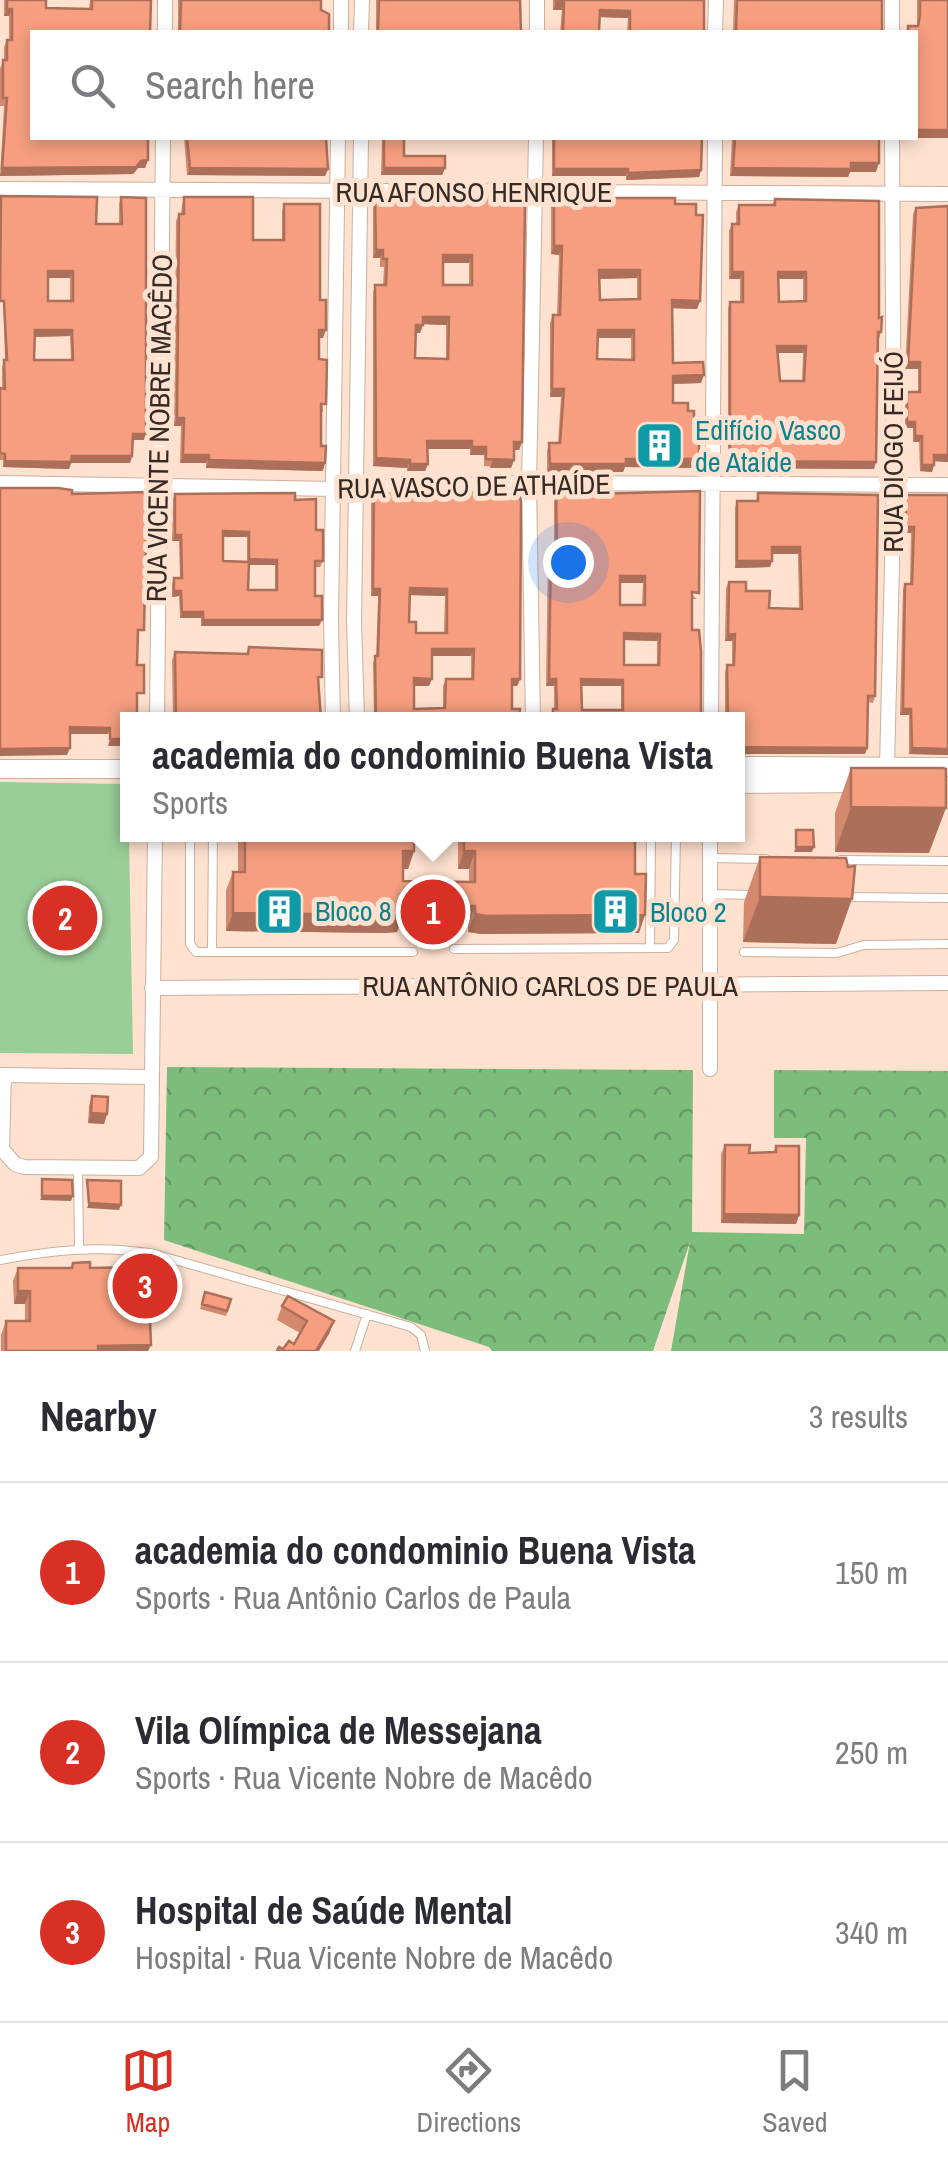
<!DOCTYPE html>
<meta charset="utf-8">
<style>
:root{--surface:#fff;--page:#f7f7f7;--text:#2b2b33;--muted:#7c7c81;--line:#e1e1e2;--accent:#d93025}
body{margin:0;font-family:"Archivo Narrow",sans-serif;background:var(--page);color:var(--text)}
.you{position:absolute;left:568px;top:562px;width:35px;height:35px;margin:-25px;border:8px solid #fff;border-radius:50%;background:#1a73e8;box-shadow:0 0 0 15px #1a73e833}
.badge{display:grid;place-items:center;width:65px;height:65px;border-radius:50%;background:var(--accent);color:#fff;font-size:32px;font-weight:700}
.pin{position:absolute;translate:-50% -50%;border:5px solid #fff;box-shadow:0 2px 10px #0006}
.popup{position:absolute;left:120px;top:712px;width:625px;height:130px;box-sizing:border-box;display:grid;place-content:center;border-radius:0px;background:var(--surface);filter:drop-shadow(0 2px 8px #0005);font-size:32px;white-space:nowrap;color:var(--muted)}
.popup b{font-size:38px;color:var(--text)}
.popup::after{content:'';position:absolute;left:50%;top:100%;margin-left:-20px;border:20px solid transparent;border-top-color:var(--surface)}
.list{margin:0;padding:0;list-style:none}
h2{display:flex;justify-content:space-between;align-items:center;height:130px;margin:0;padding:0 40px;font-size:42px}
h2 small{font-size:32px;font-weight:400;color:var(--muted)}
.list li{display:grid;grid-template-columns:65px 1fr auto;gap:30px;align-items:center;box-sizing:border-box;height:180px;padding:0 40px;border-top:2px solid var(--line)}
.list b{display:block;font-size:38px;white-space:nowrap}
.list p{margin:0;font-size:32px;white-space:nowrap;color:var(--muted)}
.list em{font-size:32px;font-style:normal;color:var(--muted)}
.icon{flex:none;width:55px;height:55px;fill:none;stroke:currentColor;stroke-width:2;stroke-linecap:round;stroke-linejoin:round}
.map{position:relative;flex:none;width:948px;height:1351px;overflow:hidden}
.search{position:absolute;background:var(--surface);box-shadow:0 5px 15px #0003;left:30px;right:30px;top:30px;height:110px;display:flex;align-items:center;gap:25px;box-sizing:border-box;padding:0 35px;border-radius:0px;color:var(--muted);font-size:38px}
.sheet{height:670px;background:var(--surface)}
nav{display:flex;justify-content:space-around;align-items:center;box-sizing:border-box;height:140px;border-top:2px solid var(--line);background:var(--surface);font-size:28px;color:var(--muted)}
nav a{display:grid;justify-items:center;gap:5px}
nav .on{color:var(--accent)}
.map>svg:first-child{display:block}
</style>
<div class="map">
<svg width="948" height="1351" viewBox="0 0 948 1351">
<defs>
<pattern id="forest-crowns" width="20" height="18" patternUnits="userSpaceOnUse" patternTransform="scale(2.5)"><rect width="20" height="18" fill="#7dbd7c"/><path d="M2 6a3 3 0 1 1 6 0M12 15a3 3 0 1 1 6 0" fill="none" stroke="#679a65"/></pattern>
</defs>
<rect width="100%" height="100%" fill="#fee1cf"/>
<path fill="url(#forest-crowns)" d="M167,1067L693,1070L692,1232L804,1234L806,1138H774V1070L948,1071V1351H671L690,1242L653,1351H492L489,1347L164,1240Z"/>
<path fill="#9ace98" d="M0,782L128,784L133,1054L0,1053Z"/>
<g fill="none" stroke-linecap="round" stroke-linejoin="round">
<defs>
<path id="service" d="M190,834V944L196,952H413
M710,858L766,859
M840,860L948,861
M710,894L754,895
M843,897L948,898
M650,948L651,834
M454,949L668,948L674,940L676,834
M212,952L213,834
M744,952L837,953L864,945L948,944
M78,1167L79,1248
M0,1260C53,1250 101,1245 154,1254L411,1327L421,1335L425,1351
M355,1351L367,1314"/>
<path id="minor" d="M165,32V0
M341,32V0
M361,32L362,0
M537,32V0
M715,32L716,0
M892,32V0
M0,189L948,194
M0,483L334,489L529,483L948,485
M157,720L163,138
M333,720L331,620L338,138
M357,720L354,621L361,138
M533,720L529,483L536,138
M711,720L715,138
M887,767L894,484L892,138
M152,988L948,983
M710,1069V834
M0,1075L151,1077
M4,1075L2,1149L15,1164L24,1167L139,1168L151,1157L155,834"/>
<path id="tertiary" d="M738,766L948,767
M0,769H128
M738,784L867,783"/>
</defs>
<use href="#service" stroke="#cbaf9e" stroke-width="10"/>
<use href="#minor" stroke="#cbaf9e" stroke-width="16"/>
<use href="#tertiary" stroke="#cbaf9e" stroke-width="20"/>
<use href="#service" stroke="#fff" stroke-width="8"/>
<use href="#minor" stroke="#fff" stroke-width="14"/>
<use href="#tertiary" stroke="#fff" stroke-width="18"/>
</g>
<path fill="#d4886d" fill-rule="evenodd" d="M4,0H46V8L89,9L90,0H151L32,32V138L148,160L145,168H138L133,174L0,176L4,106H0V68L4,60V47L7,40H9V16H4Z
M178,0H321V10L329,32H178Z
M376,0H520L521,32H376Z
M553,0H704V32H627L628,18L600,17L599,32H560L562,10H553Z
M734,0H882V32H733Z
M917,0H948V138H908H916V32H906L908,26H917Z
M184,138H326L328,169L325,176L187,175Z
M382,138H404V156L445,168L442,175H381Z
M552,138H702L701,170L699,177L626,180V176H552Z
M732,138H879L876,172H850L848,177L730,176Z
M512,196L522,442L519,450H514V460L511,468L484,466V455H470V449H427L428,464L425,471H407V468L373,466V293L375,285H383L384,267H380V258H373V205L375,197ZM443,263H469V285H443ZM423,324L446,325V359L415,358L416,333H420Z
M121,197L144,440H132V456L130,463H71L69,469L3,467V460H0V388H2V366L5,360L0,198L96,224H119V204ZM48,278H70V301H48ZM70,336L71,360H34L35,337Z
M184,197L253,240H282V211L284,204L320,300L323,338H319V359L323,412H321L323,471L206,468V463H180L181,426H174L176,221L179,214H181L182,205Z
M554,198L675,204L700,301L697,309L672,308L673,363L701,383L673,384V403L688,411L696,468L625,467L623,472H547V451L549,443H558L561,397H550V323L553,315H557L559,255L551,254V207ZM637,278V299L600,300L599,279ZM598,338H631V360L597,359Z
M775,199L879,318L881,332L879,339L874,469L728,468V309L730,302H740V279H729V231L732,224H736V212L739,205H772ZM778,279H803V301L779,302ZM777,353H803L802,381H780Z
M916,208L948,462L934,461L932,472L920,471L919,442H913V428H905V398L907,392H918V369H905L913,214Z
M374,492L520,679L517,686H512V709L519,720H374L373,663L376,656L378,596H371V499ZM410,595L445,596L444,633H416L409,622ZM432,656H471V679H446L443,686V708L414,709V686H429Z
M758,493L878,495L875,696L873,703L868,702L867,748L865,754L738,720H725V672L727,665H732V641H725L726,588L729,582L746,591L769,608L799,609L798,554H772L770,567L735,568V508L737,501H756Z
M175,494L295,500L316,530L323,561L320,567H315V596L319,626H201V618H180L179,596L172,597V584L174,578H180L179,541H172L173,499ZM223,537H247V562L223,561ZM249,565H275V590H248Z
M556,495L697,599H692V630L701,720H550L553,709H554V686H546L548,553L551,546H554V502ZM620,583H643L642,605H620ZM624,640L657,641V665H624ZM581,686H621V710H582Z
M906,495H948V755L909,754V715H900L903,589L905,584H910L911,533H904V501Z
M249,647L319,685L321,720H173L172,660L175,652L246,654Z
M851,768L929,853L835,852V813Z
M238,834H414V851L408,869H403V881L469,882V869H458V834H635V874L639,933L481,934L468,932V924H400L397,932L384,933L226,931V890L233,872H238Z
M760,857L836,944L743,942L744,902Z
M92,1096L107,1114L104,1124L88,1123L89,1106Z
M725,1145L749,1153H773L776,1146L799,1215L796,1224L721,1223V1154Z
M73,1263L90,1268L137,1273L156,1304H137L136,1320L148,1351H1V1335L6,1321H25V1304H14L13,1281L18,1268H71Z
M205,1292L231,1299L226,1316L200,1309Z
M282,1306L334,1321L329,1334L283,1349L294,1344L300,1333L277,1320Z"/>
<path fill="#ac6f59" d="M564,2L562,10H553L556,3Z
M7,9H12L9,16H4Z
M600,10L630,11L628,18L597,17Z
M916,130H948V138H908H916Z
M148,160L145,168H138L133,174L0,176L2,168Z
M851,163H879L876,172H850L848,177L730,176L733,168Z
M190,168L328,169L325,176L187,175Z
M384,168H445L442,175H381Z
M554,169H628L626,176H552Z
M701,170L699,177L626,180L628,173Z
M554,246H562L559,255L551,254Z
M376,250H383L380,258H373Z
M443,255H472L469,263H440Z
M599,270H640L637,278L596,279Z
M48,271H73L70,278H46Z
M732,272H743L740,279H729Z
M778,272H806L803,279H776Z
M672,300L700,301L697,309L669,308Z
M423,317H449L446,325L420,324Z
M416,325H423L420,333H413Z
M35,330H72L70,336L32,337Z
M319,330H326L323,338H317Z
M598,330H634L631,338H595Z
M777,346H806L803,353H774Z
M908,362H920L918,369H905Z
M704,375L701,383L670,384L673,376Z
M552,389H564L561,397H550Z
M177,418H184L181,426H174Z
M907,422H915L913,428H905Z
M133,434H146L144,440H130Z
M915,436H922L919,442H913Z
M427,441H472L470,449H424Z
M514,442H522L519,450H511Z
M472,447H486L484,455H470Z
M183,455H209L206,463H180Z
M934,455H948V462L932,461Z
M72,456H132L130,463H71L69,469L3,467L5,461Z
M376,458L410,460L407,468L373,466Z
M626,459H699L696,468L625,467L623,472H547L550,464Z
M209,460L325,463L323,471L206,468Z
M493,460H514L511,468H490Z
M730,461L876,462L874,469L728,468Z
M410,464H428L425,471H407Z
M922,465H934L932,472L920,471Z
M906,527H914L911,533H904Z
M223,531L249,532L247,537H221Z
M175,535H181L179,541H172Z
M772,547H800L798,554H770Z
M249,559L277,560L275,565H247Z
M737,561H772L770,567L735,568Z
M620,576H645L643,583H618Z
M410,588L447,589L445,596L408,595Z
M373,589H380L378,596H371Z
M174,591H181L179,596L172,597Z
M182,612H203L201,618H180Z
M203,620H322L319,626H201Z
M624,633L660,634L657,641L621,640Z
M735,634L732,641H725L728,635Z
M432,649H474L471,656H430Z
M414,678L432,679L429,686H411Z
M512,679H520L517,686H509Z
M549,679H556L554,686H546Z
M581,679L623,680L621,686H579Z
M903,709H911L909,715H900Z
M70,727L110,728L108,734H67Z
M110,739H128V746H108Z
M738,747L867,748L865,754H738Z
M70,748L67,755L0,756V749Z
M912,748L948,749V755L909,754Z
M851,807L946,808L929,853L835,852Z
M796,847H814L812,852H794Z
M403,851H414L408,869H396Z
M464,851H475L469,869H458Z
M760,897L852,899L836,944L743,942Z
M403,906H475L468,924H400L397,932L384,933L226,931L233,913Z
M475,914L645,915L639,933L481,934L468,932Z
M91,1113L107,1114L104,1124L88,1123Z
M42,1196H73L71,1201L40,1200Z
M89,1203L121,1205L119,1210L87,1208Z
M724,1214L799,1215L796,1224L721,1223Z
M137,1290H161L156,1304H132Z
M18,1291H30L25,1304H14Z
M334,1321L329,1334L319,1351H316Z
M151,1345L148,1351H96L98,1346Z"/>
<path fill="#f69e7f" stroke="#ac6f59" stroke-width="2.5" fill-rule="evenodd" d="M7,0H46V8L92,9V0H151L150,32H32V138H148V160L141,161L136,167L2,168L7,98H3V60H7V40H12V9H7Z
M181,0H321V10L329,14V32H180Z
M379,0H520L521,32H378Z
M556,0H704V32H630V11L600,10L599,32H563L564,2L556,3Z
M737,0H882V32H736Z
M920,0H948V130H916V32H908V26H918L920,16Z
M187,138H326L328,169L190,168Z
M384,138H404V156H445V168H384Z
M554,138H702L701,170L628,173V169H554Z
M735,138H879V163H851V169L733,168Z
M1,196L97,197L96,224H122L121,197L146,198V434H133L132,456H72L71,462L5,461V454L0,453V388L5,389L4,360H7L4,301H0ZM48,271H73V301H48ZM35,330H72L73,360H34Z
M512,196V200H525L522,442H514V460L486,459V447H472V441H427L428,464H410V460L376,458L375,285H386L387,259H383V250H376L375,197ZM443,255H472V285H443ZM423,317H449L448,359L415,358L416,325H423Z
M184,197H253V240H284V204H320V300H326V330H319V359L327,360L326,404H321V446H326L325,463L209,460V455H183L184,418H177L179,214H184Z
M554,198H675V204H696V215H703L700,301L672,300L673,363L703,362L704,375L673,376V403H688V411H694V418H699V459H626V464H550L549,443H560L564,389H552L553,315H560L562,246H554ZM599,270H640V299L600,300ZM598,330H634V360L597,359Z
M775,199L879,201V318L882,317L881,332H878L876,462L730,461V302H743V272H732V224H739V205H775ZM778,272H806V301L779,302ZM777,346H806L804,381H780Z
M948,206V455H934V465H922V436H915V422H907V392H920V362H908L916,208Z
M0,488H58L72,490V494L147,492L144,630H138L137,665H144V693H137V720H128V739H110V728L70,727V748L0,749Z
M700,491L699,593L692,592V630H699L701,651V720H553V709H557L556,679H549L551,546H557L556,495ZM620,576H645V605H620ZM624,633L660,634L659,665H624ZM581,679L623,680V710H582Z
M374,492L414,495V492H518L521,501L520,679H512V709H520L519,720H376L375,656H378L380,589H373ZM410,588L447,589V633H416V622H409ZM432,649H474L473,679H446L445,708L414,709V678L432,679Z
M295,493V500L316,499V530H323V561H315V596H322V620H203V612H182L181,591H174V578H182L181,535H175V494ZM223,531L249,532V559L277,560V590H248L249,562L223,561Z
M758,493L878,495L875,696H868L867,748L738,747V720H728L727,665H734L735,634L728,635L729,582H746V591H770L769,608L802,609L800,547H772V561H737V501H758Z
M906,495H948V749L912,748L911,709H903L905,584H912L914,527H906Z
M249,647L322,650V677H318L321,720H176L175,652L248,654Z
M851,768H943L946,769V808L851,807Z
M796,830H813L814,847H796Z
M245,834H414V851H403V881L475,882V851H464V834H635V874H646L645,915L487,916L475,914V906H403V914L391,915L233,913V872H245Z
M760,857L846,858L848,867L855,866L852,899L760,897Z
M92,1096L108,1097L107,1114L91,1113Z
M725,1145H750L749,1153L776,1152V1146H799V1215L724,1214Z
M42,1179L72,1180L73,1196H42Z
M87,1180L121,1181V1205L89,1203Z
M90,1262V1268L137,1267V1273L161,1274V1290H137L136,1320H150L151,1345L98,1346V1351H6V1321H30V1291H18V1268H72L73,1263Z
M205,1292L231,1299L227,1311L202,1304Z
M288,1296L334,1321L316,1351H277L279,1347L283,1349L289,1341L294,1344L307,1321L282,1306Z"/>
<defs>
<symbol id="building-square" viewBox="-11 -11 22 22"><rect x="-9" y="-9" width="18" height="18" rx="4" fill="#0f9aa8" stroke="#fee1cf"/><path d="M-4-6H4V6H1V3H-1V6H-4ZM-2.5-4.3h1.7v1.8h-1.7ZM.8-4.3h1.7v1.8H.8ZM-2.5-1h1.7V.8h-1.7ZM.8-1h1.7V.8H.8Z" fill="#fff"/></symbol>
</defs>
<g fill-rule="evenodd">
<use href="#building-square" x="632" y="418" width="55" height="55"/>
<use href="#building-square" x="252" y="884" width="55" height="55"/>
<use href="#building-square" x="588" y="884" width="55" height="55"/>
</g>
<g text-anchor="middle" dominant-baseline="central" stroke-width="10" stroke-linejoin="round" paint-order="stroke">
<g font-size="28" fill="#352a24" stroke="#fee1cf">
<text x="474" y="192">RUA AFONSO HENRIQUE</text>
<text transform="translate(159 428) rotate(-89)">RUA VICENTE NOBRE MACÊDO</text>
<text transform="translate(893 452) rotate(-90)">RUA DIOGO FEIJÓ</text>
<text transform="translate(474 486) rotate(-1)">RUA VASCO DE ATHAÍDE</text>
<text x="550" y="986">RUA ANTÔNIO CARLOS DE PAULA</text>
</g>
<g font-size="28" fill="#0d838f" stroke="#fee1cf" text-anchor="start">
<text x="695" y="430">Edifício Vasco<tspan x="695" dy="32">de Ataide</tspan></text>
<text x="315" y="911">Bloco 8</text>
<text x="650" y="912">Bloco 2</text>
</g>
</g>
</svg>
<div class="you"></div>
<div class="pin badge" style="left:433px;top:912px">1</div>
<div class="popup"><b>academia do condominio Buena Vista</b>Sports</div>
<div class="pin badge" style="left:65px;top:918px">2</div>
<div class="pin badge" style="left:145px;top:1286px">3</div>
<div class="search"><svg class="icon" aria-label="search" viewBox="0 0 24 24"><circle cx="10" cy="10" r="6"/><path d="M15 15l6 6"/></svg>Search here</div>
</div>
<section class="sheet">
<h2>Nearby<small>3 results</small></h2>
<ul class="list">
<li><span class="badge">1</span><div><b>academia do condominio Buena Vista</b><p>Sports · Rua Antônio Carlos de Paula</p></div><em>150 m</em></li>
<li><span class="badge">2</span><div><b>Vila Olímpica de Messejana</b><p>Sports · Rua Vicente Nobre de Macêdo</p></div><em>250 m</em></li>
<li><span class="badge">3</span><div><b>Hospital de Saúde Mental</b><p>Hospital · Rua Vicente Nobre de Macêdo</p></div><em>340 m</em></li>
</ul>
</section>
<nav>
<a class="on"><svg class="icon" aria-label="map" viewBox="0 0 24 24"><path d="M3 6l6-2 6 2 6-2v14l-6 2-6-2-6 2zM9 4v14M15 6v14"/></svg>Map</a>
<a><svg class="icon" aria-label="directions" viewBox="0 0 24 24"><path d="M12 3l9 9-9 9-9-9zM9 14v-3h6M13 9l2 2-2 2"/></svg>Directions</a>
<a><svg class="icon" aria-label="saved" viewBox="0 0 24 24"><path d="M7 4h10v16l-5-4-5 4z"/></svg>Saved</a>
</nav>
